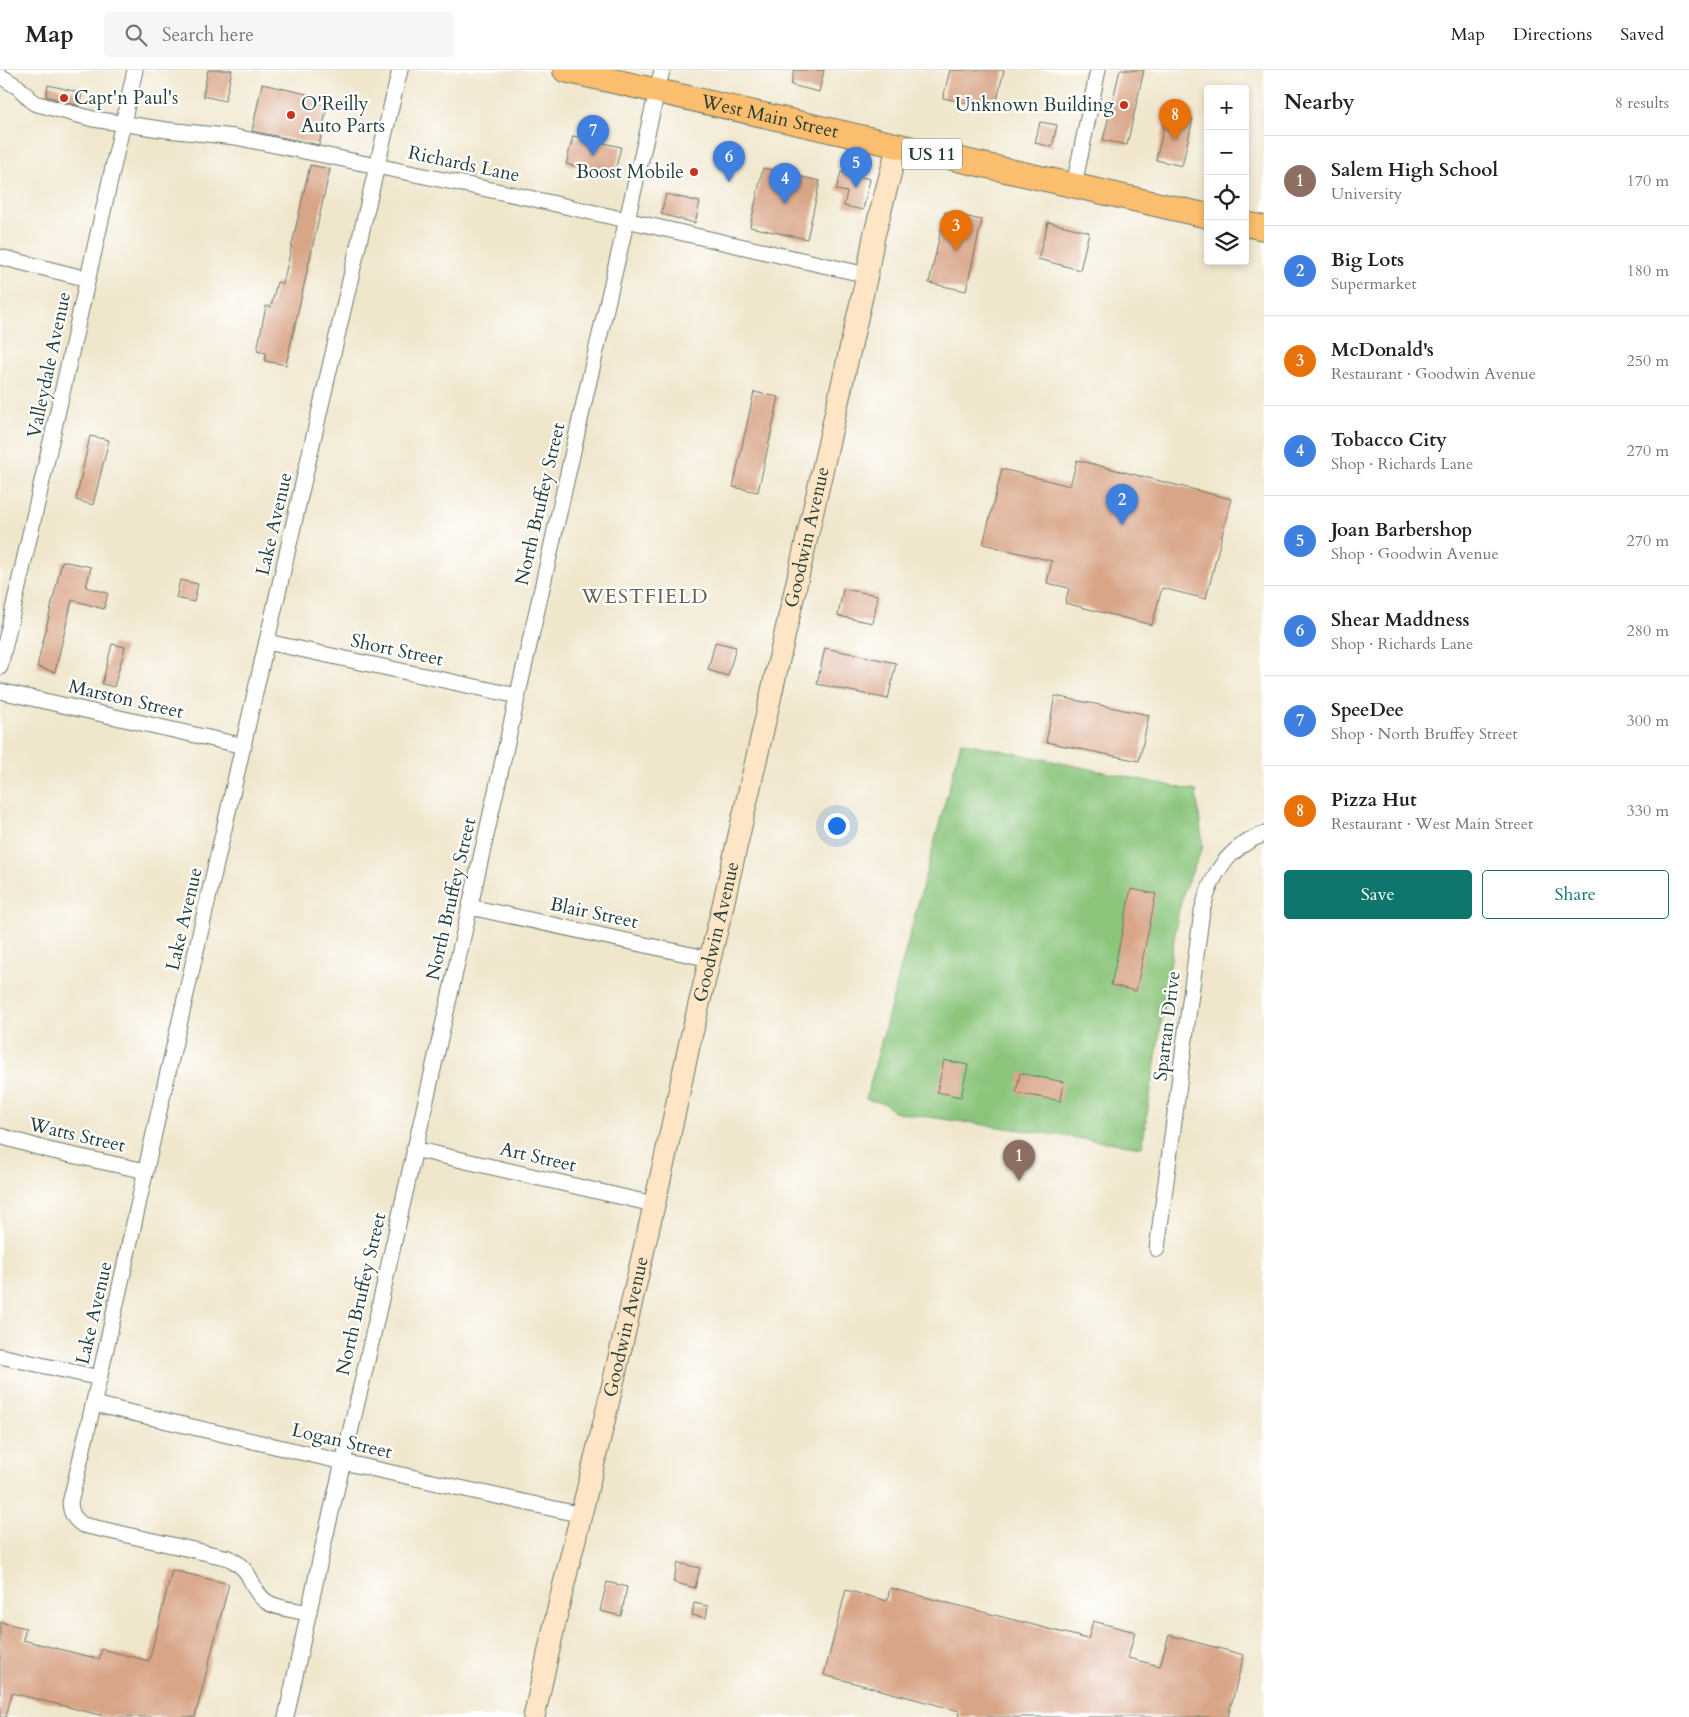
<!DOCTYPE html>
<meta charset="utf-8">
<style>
:root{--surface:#fff;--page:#f6f6f6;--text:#222;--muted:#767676;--line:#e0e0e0;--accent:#0f766e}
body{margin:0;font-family:Cardo,serif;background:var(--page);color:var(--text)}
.controls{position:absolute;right:15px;top:15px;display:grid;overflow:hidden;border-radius:5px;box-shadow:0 2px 8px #0003}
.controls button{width:45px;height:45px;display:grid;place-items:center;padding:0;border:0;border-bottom:1px solid var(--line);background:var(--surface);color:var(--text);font:25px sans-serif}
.you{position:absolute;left:836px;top:755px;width:18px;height:18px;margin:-12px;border:4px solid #fff;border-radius:50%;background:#1a73e8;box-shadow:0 0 0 8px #1a73e833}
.badge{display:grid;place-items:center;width:32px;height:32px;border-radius:50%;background:var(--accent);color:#fff;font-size:16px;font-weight:700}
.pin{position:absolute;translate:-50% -41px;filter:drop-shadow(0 1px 2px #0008)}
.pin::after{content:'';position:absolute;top:26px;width:18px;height:15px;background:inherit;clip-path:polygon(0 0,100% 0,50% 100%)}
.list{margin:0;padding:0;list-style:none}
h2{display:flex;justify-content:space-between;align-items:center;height:65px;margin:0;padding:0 20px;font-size:21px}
h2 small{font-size:16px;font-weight:400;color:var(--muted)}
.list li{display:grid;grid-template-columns:32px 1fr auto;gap:15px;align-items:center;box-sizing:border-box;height:90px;padding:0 20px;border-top:1px solid var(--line)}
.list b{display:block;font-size:19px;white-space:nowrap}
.list p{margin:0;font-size:16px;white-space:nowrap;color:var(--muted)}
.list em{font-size:16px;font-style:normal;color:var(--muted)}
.actions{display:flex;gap:10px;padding:15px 20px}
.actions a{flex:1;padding:11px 0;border:1px solid var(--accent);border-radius:5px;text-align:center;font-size:18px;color:var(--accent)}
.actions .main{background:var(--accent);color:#fff}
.icon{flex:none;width:28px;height:28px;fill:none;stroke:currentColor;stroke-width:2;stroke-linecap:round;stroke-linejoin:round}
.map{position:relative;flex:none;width:1264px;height:1647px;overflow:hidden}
header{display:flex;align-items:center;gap:30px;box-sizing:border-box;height:70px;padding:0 25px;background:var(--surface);border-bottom:1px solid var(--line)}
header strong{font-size:24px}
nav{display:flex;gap:28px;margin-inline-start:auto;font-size:18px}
.search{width:350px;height:45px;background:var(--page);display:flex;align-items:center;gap:12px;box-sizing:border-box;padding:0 18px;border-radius:5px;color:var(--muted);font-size:19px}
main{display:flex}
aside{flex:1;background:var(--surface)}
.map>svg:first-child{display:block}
</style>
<header>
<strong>Map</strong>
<div class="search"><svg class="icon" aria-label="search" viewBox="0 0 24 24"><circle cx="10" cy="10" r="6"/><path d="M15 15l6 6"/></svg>Search here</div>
<nav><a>Map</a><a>Directions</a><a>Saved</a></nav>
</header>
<main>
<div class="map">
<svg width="1264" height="1647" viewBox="0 0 1264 1647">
<rect width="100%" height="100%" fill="#fff"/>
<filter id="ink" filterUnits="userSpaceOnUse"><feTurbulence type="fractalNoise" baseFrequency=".02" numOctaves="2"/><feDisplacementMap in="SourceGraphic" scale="10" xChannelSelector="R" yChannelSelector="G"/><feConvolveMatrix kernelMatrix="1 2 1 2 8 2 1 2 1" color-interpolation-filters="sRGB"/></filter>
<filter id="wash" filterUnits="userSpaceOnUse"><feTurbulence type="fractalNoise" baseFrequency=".0096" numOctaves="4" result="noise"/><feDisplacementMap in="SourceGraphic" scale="20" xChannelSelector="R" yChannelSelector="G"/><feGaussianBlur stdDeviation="1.12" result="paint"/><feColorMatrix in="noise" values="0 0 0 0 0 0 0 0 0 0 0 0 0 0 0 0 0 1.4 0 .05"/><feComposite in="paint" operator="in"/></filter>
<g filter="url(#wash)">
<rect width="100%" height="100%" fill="#f0e6cc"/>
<path fill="#8ac57a" stroke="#548157" d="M961,672L1196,721L1203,777L1184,821L1178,844L1142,1077L893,1042L886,1034L866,1029Z"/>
<g id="blocks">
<path fill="#d9a587" d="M208,0H232L225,31L203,26Z
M794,0H824L819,22L791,15Z
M950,0H1004L995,39L943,28Z
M1120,0H1144L1127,75L1103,70Z
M262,14L329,29L319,75L252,61Z
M48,15L82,23L79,36L46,26Z
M1167,44L1193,49L1182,96L1156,90Z
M1040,52L1057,55L1052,77L1035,73Z
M573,66L621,77L614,105L566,94Z
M310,95L330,99L286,295L265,291L266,283L257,281L266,236L271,237L277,212L283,214Z
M763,98L820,111L807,169L750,157Z
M841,102L870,109L863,140L844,136L847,122L836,120Z
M666,124L700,132L695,153L661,144Z
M945,142L982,150L966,221L929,213Z
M1048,152L1089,162L1080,200L1038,189Z
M754,322L779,327L758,422L733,417Z
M90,366L109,370L93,435L76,430Z
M1077,390L1231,429L1206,529L1162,518L1152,555L1065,533L1069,518L1047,513L1052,491L983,474L1002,399L1070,416Z
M62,491L91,497L86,517L108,523L104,539L72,530L55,602L37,597Z
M180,510L198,514L194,532L176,528Z
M843,519L878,525L873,553L838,546Z
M715,572L736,577L728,606L708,600Z
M112,574L125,577L114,617L102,614Z
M825,578L896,593L888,629L817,614Z
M1055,626L1149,645L1139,691L1046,672Z
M1131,819L1156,824L1136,921L1111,915Z
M944,990L968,995L961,1027L937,1022Z
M1020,1003L1064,1012L1061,1031L1016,1023Z
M678,1493L700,1498L695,1518L673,1512Z
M172,1500L229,1514L195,1647H108L12,1623L6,1647H0V1552L26,1558L23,1570L99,1589L102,1579L149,1591Z
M607,1512L627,1517L621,1546L600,1541Z
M890,1518L1088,1569L1093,1551L1135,1562L1128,1588L1160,1596L1169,1565L1244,1585L1228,1647H959L960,1641L824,1605L846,1520L887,1531Z
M694,1533L708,1536L706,1548L692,1545Z"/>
</g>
</g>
<g filter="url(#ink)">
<use href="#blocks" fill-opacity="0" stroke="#687869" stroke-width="1"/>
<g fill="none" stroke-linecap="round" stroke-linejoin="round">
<defs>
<path id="street" d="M0,6L18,17L34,33L93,49L167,60L235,67L338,88L525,127L867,205
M1074,115L1098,0
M0,187L88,209
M267,572L518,626
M0,597L135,0
M0,621L244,676
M470,837L710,889
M0,1066L48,1080L146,1101
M414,1079L653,1134
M1157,1179L1202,841C1211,805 1227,778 1264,764
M0,1286L100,1308
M94,1334L343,1392L582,1445
M309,1543C296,1540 278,1539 267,1532C256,1525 253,1513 247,1503C242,1496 236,1492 229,1488L83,1455C74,1449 71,1444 70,1433C104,1294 133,1155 165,1015C244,677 318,338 400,0
M286,1647L324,1472L367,1291L585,328L662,0"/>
<g id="secondary">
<path id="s1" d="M534,1647L560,1530L604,1352L665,1088L689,976L723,835L867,205L874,166L898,75"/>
</g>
<g id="primary">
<path id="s2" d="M565,0L1208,146"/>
<path d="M1245,154L1264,158"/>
</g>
</defs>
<use href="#street" stroke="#687869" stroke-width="17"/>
<use href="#secondary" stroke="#687869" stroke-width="23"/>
<use href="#primary" stroke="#687869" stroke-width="26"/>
<use href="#street" stroke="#fff" stroke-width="15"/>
<use href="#secondary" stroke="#fde5c5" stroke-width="21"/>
<use href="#primary" stroke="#fbbd6e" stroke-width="24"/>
</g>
</g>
<g fill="#c8321e" stroke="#fff" stroke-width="2">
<circle cx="64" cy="28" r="5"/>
<circle cx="1124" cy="35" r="5"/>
<circle cx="291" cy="45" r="5"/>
<circle cx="694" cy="102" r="5"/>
</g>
<g text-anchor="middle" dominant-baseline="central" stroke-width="4.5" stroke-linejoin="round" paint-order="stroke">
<rect fill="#fff" stroke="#627771" stroke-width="1" x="902" y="68.5" width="60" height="31" rx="4"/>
<g font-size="18" font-weight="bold" fill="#1f3d34">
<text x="932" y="84">US 11</text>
</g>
<g font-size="19" fill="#1f3d34" stroke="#fff" text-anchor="start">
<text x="74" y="28">Capt'n Paul's</text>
<text x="301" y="34">O'Reilly<tspan x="301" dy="22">Auto Parts</tspan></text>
<text x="1114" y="35" text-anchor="end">Unknown Building</text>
<text x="684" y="102" text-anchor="end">Boost Mobile</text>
</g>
<g font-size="19" fill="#1f3d34" stroke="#fff">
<text stroke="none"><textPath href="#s2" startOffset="210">West Main Street</textPath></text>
<text transform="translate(464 94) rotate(12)">Richards Lane</text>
<text transform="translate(49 295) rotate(-78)">Valleydale Avenue</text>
<text transform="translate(540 434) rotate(-77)">North Bruffey Street</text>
<text transform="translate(274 454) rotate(-77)">Lake Avenue</text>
<text stroke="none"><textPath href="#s1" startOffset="1211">Goodwin Avenue</textPath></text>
<text transform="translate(397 580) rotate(12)">Short Street</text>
<text transform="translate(126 629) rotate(13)">Marston Street</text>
<text transform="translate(451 829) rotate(-77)">North Bruffey Street</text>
<text transform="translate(594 843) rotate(12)">Blair Street</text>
<text transform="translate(184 849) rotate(-77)">Lake Avenue</text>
<text stroke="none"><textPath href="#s1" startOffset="806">Goodwin Avenue</textPath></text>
<text transform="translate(1167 956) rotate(-83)">Spartan Drive</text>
<text transform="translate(77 1065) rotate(13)">Watts Street</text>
<text transform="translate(538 1087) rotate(13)">Art Street</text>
<text transform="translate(361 1224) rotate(-77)">North Bruffey Street</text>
<text transform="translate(94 1243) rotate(-77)">Lake Avenue</text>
<text stroke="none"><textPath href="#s1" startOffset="401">Goodwin Avenue</textPath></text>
<text transform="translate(342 1371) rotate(13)">Logan Street</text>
</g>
<g font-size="20" letter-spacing="1" fill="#606151" stroke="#fff">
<text x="645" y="526">WESTFIELD</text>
</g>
</g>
</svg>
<div class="controls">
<button>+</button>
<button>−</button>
<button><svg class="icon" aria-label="locate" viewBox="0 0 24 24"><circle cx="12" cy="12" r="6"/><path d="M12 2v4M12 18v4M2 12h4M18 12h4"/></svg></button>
<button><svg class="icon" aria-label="layers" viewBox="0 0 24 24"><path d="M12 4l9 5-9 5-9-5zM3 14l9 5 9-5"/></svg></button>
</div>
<div class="you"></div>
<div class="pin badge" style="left:1019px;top:1111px;background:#8d6e63">1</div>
<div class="pin badge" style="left:1122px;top:455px;background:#3f7fe0">2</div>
<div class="pin badge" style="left:956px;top:181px;background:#e8710a">3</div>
<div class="pin badge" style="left:785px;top:134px;background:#3f7fe0">4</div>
<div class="pin badge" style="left:856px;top:118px;background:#3f7fe0">5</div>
<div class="pin badge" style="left:729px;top:112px;background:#3f7fe0">6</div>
<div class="pin badge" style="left:593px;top:86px;background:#3f7fe0">7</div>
<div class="pin badge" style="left:1175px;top:70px;background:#e8710a">8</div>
</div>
<aside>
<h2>Nearby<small>8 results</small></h2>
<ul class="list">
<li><span class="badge" style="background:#8d6e63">1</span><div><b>Salem High School</b><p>University</p></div><em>170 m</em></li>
<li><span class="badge" style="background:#3f7fe0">2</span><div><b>Big Lots</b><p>Supermarket</p></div><em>180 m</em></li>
<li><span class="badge" style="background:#e8710a">3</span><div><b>McDonald's</b><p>Restaurant · Goodwin Avenue</p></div><em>250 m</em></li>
<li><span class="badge" style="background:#3f7fe0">4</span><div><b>Tobacco City</b><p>Shop · Richards Lane</p></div><em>270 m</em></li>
<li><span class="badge" style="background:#3f7fe0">5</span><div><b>Joan Barbershop</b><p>Shop · Goodwin Avenue</p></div><em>270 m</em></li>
<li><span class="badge" style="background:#3f7fe0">6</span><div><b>Shear Maddness</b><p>Shop · Richards Lane</p></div><em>280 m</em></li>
<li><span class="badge" style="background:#3f7fe0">7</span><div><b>SpeeDee</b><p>Shop · North Bruffey Street</p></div><em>300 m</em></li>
<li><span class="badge" style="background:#e8710a">8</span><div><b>Pizza Hut</b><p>Restaurant · West Main Street</p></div><em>330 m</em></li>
</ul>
<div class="actions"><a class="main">Save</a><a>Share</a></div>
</aside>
</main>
